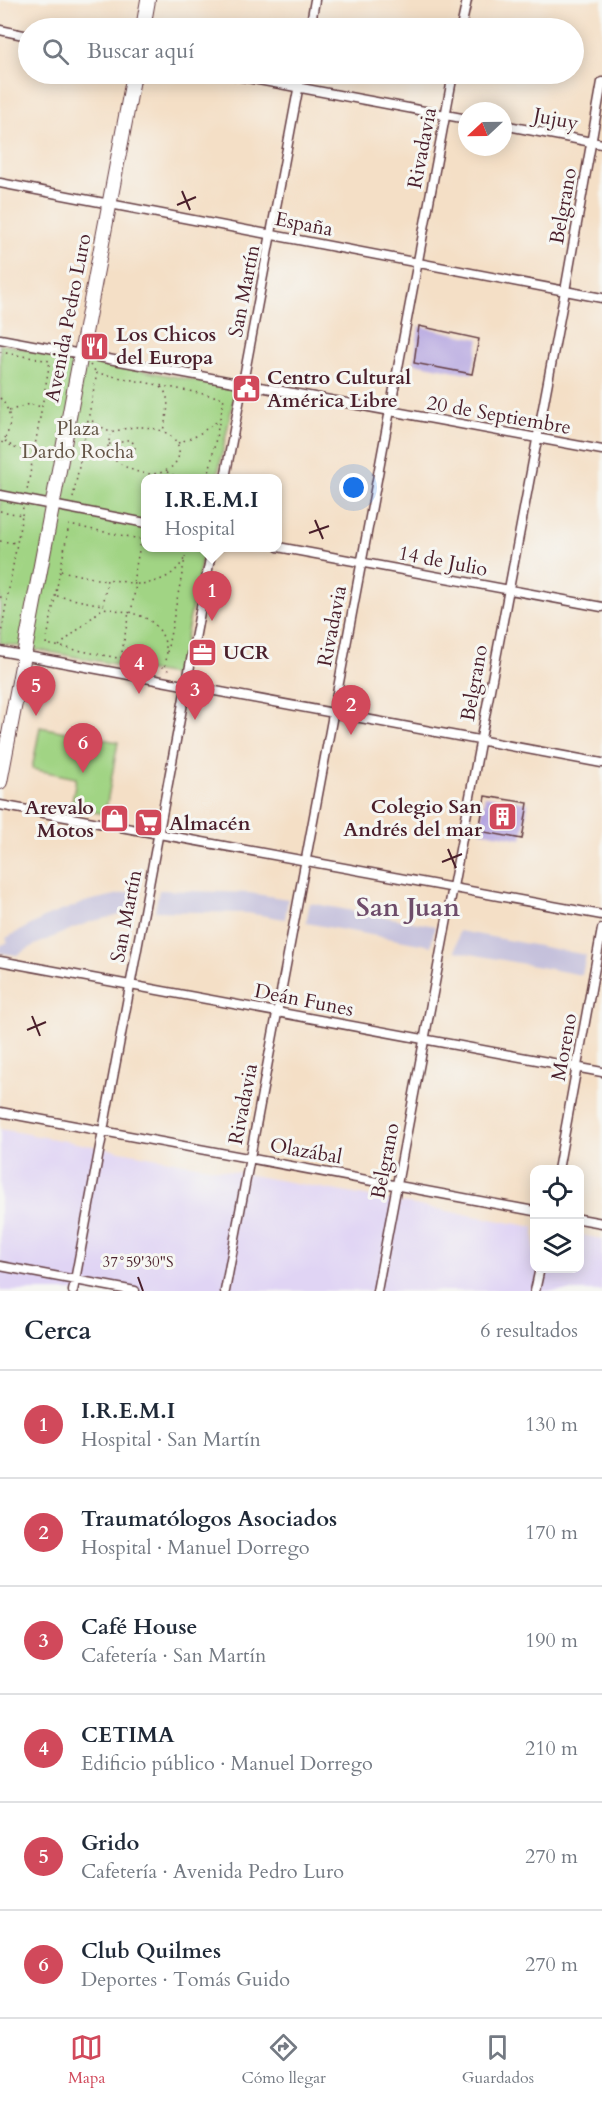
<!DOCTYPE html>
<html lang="es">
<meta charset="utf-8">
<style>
:root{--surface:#fff;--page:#f2f2f3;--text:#1f2937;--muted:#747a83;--line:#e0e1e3;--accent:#d1495b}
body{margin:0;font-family:Cardo,serif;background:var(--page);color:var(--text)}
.controls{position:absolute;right:18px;bottom:18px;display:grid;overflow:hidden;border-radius:12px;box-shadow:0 3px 15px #0003}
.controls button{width:54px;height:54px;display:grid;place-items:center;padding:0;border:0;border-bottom:2px solid var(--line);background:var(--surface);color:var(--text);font:30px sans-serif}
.compass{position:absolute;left:458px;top:102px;width:54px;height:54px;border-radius:50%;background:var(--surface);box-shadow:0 3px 15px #0003;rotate:248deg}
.you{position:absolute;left:354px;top:488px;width:21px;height:21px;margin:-15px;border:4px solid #fff;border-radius:50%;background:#1a73e8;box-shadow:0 0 0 9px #1a73e833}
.badge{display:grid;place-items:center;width:39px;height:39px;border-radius:50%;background:var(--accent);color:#fff;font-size:20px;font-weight:700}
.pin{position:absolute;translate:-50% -50px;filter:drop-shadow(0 2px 3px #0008)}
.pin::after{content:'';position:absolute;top:32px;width:21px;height:18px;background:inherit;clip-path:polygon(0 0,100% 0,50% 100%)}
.popup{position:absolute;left:141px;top:474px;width:141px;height:78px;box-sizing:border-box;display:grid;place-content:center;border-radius:12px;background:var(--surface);filter:drop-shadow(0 2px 4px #0005);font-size:20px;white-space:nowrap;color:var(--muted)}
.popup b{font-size:22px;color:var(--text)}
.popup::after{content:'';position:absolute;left:50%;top:100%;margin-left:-12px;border:12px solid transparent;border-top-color:var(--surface)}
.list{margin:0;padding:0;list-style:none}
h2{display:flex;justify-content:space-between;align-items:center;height:78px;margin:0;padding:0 24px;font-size:26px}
h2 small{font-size:20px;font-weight:400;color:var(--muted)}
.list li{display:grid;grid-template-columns:39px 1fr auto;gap:18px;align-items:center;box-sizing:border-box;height:108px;padding:0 24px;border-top:2px solid var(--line)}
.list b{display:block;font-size:22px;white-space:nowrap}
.list p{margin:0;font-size:20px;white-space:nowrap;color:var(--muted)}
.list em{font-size:20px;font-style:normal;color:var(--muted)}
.icon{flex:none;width:33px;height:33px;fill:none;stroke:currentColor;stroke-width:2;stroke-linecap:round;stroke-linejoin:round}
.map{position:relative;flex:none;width:602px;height:1291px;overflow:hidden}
.search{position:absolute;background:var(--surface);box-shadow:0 3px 15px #0003;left:18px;right:18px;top:18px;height:66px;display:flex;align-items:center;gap:15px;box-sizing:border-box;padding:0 21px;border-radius:33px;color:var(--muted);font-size:22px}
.sheet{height:726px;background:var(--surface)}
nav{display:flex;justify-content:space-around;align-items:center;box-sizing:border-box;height:84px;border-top:2px solid var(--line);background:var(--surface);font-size:16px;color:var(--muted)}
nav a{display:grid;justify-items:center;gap:3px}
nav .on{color:var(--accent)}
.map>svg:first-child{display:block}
</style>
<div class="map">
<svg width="602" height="1291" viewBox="0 0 602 1291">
<rect width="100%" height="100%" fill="#f6f6f2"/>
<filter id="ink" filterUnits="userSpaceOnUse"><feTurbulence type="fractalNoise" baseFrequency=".0167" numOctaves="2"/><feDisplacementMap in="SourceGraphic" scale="12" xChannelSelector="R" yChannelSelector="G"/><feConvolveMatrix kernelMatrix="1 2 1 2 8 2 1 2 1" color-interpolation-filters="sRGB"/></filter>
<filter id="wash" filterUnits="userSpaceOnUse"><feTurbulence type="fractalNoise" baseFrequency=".008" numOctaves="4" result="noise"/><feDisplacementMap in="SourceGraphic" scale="24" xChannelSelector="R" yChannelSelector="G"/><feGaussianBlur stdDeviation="1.35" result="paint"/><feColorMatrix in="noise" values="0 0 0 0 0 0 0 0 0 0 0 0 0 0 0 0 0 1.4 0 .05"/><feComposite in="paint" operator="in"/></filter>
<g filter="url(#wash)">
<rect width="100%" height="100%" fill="#f4dfc6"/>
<path fill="#e0d4f4" d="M0,1129L534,1227V1268H580V1235L602,1239V1291H0Z"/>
<path fill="#c4c0db" d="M159,890L249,893L288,899L285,919L247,913L155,911Z
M134,891L130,913L93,921L74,928L37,944L17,955L0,953V946L8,942L6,938L48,916L88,901Z
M310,903L435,926L431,946L306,923Z
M459,931L586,955L582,975L455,951Z"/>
<path fill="#a1d484" stroke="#767a58" stroke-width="1.5" d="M0,344L236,388L217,478H146V548H204L178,676L0,643Z
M40,727L118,742L105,814L71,808L76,778L32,769Z"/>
<g id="blocks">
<path fill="#b1a0df" d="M419,326L479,339L472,374L414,363Z
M485,796L528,803L522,839L479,831Z"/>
</g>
</g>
<g filter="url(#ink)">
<use href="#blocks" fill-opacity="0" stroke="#643c42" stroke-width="1.5"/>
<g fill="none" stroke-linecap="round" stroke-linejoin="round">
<defs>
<path id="street" d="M310,28L315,0
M461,28L467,0
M0,30L28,36
M226,74L467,119
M503,125L602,144
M0,183L602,298
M0,339L602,450
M225,478L301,74
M0,495L146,523
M278,547L602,607
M0,651L602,763
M0,805L602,915
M0,961L602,1072
M0,1112L534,1211
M558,1170L602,929
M580,1219L602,1223
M0,1266L135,1291
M73,1291L212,548
M225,1291L453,74
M377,1291L565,291L602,82
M535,1291L540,1268"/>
<path id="primary" d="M143,28L148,0
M0,782L134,74"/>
</defs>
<use href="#street" stroke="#643c42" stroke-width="11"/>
<use href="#primary" stroke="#643c42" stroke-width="16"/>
<path stroke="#643c42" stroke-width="1.5" stroke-dasharray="1.5 4.5" stroke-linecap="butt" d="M0,352L50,361L27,491
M90,365L97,373
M161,387C173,399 166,416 163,431
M0,398C13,412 13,430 0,445
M9,411L29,404L42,407
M119 448a8 8 0 1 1 16 0a8 8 0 1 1-16 0Z
M5,441L14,448L33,451
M178,443L196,436L218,421
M109,444L118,446
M107,453L110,435
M82,459L107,454C166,505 207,443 156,429C140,425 126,427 111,433L89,419
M167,472L179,478
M73,498L97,373L224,398L208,478
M0,511L22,515L0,639
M22,515L23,507
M146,540L69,525L46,644L164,667L171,673
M0,541L17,543
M61,571L106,581
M133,582L141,540
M137,584C157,584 177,575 185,557
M57,596L102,605
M0,597L6,598
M131,613L136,584L107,579L103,608C135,613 164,615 167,655
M59,646L103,608
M167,652L187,548H183
M121,658L129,612
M165,666L167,656"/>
<use href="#street" stroke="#fff" stroke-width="8"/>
<use href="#primary" stroke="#fff" stroke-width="14"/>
</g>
</g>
<path fill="none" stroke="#4a1f2b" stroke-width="2" d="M182,191L190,210M177,205L196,197M315,520L323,539M309,533L329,526M448,849L456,868M442,862L462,854M32,1016L40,1036M27,1030L46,1022M138,1277L143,1291"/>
<defs>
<symbol id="restaurant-square" viewBox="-11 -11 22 22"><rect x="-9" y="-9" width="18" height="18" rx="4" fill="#d1495b" stroke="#f6f6f2"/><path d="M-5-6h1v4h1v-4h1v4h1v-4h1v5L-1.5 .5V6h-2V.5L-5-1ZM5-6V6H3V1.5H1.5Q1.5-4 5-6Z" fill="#fff"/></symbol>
<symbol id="civic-square" viewBox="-11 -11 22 22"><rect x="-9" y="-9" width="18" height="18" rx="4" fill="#d1495b" stroke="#f6f6f2"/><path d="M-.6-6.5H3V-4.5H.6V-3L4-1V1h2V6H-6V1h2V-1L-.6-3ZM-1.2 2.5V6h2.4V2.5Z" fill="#fff"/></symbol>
<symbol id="office-square" viewBox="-11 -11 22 22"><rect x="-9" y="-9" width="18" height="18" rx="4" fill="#d1495b" stroke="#f6f6f2"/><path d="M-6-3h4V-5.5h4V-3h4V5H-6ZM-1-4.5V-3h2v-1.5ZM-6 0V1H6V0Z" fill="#fff"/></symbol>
<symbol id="building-square" viewBox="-11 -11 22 22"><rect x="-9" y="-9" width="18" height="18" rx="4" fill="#d1495b" stroke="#f6f6f2"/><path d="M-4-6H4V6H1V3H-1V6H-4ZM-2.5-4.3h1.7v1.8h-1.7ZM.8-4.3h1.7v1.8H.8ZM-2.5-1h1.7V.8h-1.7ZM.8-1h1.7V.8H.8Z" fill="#fff"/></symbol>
<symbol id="shop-square" viewBox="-11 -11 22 22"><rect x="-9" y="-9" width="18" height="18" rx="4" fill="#d1495b" stroke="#f6f6f2"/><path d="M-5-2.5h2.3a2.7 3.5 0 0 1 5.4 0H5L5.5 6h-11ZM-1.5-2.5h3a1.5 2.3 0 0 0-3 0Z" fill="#fff"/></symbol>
<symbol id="supermarket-square" viewBox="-11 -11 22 22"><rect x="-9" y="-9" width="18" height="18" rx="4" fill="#d1495b" stroke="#f6f6f2"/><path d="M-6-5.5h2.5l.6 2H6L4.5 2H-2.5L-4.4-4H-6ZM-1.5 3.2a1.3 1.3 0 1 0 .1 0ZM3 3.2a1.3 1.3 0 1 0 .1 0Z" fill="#fff"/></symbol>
</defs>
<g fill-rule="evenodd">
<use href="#restaurant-square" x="78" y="330" width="33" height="33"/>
<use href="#civic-square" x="230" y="372" width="33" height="33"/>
<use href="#office-square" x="186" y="636" width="33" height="33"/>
<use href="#building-square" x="486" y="800" width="33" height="33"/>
<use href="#shop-square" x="98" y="802" width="33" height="33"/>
<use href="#supermarket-square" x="132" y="806" width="33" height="33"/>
</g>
<g text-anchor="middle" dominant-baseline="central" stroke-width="6" stroke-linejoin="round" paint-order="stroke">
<g font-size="20" fill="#4a1f2b" stroke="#f6f6f2">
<text transform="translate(556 119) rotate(11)">Jujuy</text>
<text transform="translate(422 148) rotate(-79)">Rivadavia</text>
<text transform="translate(563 206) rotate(-80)">Belgrano</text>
<text transform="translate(304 224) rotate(11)">España</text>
<text transform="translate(244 291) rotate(-79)">San Martín</text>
<text transform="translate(68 318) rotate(-79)">Avenida Pedro Luro</text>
<text transform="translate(499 415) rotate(10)">20 de Septiembre</text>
<text transform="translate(443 561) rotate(11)">14 de Julio</text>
<text transform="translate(332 626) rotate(-79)">Rivadavia</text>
<text transform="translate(474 683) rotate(-80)">Belgrano</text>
<text transform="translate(126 916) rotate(-79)">San Martín</text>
<text transform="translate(304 1000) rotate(11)">Deán Funes</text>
<text transform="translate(564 1047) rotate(-80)">Moreno</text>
<text transform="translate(243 1104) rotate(-79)">Rivadavia</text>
<text transform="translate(306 1151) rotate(10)">Olazábal</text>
<text transform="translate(385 1161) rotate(-79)">Belgrano</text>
</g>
<g font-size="20" font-weight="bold" fill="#4a1f2b" stroke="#f6f6f2" text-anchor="start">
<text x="116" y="334">Los Chicos<tspan x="116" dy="23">del Europa</tspan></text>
<text x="267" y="377">Centro Cultural<tspan x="267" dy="23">América Libre</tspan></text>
<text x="223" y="652">UCR</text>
<text x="482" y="806" text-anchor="end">Colegio San<tspan x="482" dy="23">Andrés del mar</tspan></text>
<text x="94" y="807" text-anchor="end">Arevalo<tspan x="94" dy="23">Motos</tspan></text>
<text x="169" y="823">Almacén</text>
</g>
<g font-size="20" fill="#645546" stroke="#f6f6f2">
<text x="78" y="428">Plaza<tspan x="78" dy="23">Dardo Rocha</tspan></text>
</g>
<g font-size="26" font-weight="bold" fill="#6e4c6a" stroke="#f6f6f2">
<text x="408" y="907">San Juan</text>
</g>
</g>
<g font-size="15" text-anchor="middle" fill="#4a1f2b" stroke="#f6f6f2" stroke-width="6" stroke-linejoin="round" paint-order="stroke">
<text x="138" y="1267">37°59'30"S</text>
</g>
</svg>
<div class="controls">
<button><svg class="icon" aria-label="locate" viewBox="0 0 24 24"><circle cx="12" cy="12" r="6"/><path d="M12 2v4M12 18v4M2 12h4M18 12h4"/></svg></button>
<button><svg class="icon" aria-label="layers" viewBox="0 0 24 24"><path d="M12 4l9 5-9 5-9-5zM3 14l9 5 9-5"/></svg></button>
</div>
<svg class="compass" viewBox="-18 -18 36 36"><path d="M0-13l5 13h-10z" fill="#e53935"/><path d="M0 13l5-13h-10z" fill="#747a83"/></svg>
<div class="you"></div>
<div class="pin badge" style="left:212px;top:621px">1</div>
<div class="popup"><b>I.R.E.M.I</b>Hospital</div>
<div class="pin badge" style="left:351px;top:735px">2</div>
<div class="pin badge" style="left:195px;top:720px">3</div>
<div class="pin badge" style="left:139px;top:694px">4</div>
<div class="pin badge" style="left:36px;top:716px">5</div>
<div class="pin badge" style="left:83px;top:773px">6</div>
<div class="search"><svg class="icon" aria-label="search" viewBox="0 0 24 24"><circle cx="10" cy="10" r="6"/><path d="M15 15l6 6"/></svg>Buscar aquí</div>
</div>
<section class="sheet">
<h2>Cerca<small>6 resultados</small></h2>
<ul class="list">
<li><span class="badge">1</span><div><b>I.R.E.M.I</b><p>Hospital · San Martín</p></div><em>130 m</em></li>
<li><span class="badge">2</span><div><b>Traumatólogos Asociados</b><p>Hospital · Manuel Dorrego</p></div><em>170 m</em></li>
<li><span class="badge">3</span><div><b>Café House</b><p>Cafetería · San Martín</p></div><em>190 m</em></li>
<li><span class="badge">4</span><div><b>CETIMA</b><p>Edificio público · Manuel Dorrego</p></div><em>210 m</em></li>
<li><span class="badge">5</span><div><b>Grido</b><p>Cafetería · Avenida Pedro Luro</p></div><em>270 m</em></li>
<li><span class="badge">6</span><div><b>Club Quilmes</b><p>Deportes · Tomás Guido</p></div><em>270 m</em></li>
</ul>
</section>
<nav>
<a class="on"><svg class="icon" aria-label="map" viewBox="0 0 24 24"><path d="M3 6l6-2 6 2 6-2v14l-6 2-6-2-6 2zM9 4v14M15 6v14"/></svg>Mapa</a>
<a><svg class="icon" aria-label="directions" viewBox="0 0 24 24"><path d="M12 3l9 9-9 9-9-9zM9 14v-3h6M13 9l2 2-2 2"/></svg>Cómo llegar</a>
<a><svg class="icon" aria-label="saved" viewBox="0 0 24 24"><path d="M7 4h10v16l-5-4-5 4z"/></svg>Guardados</a>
</nav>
